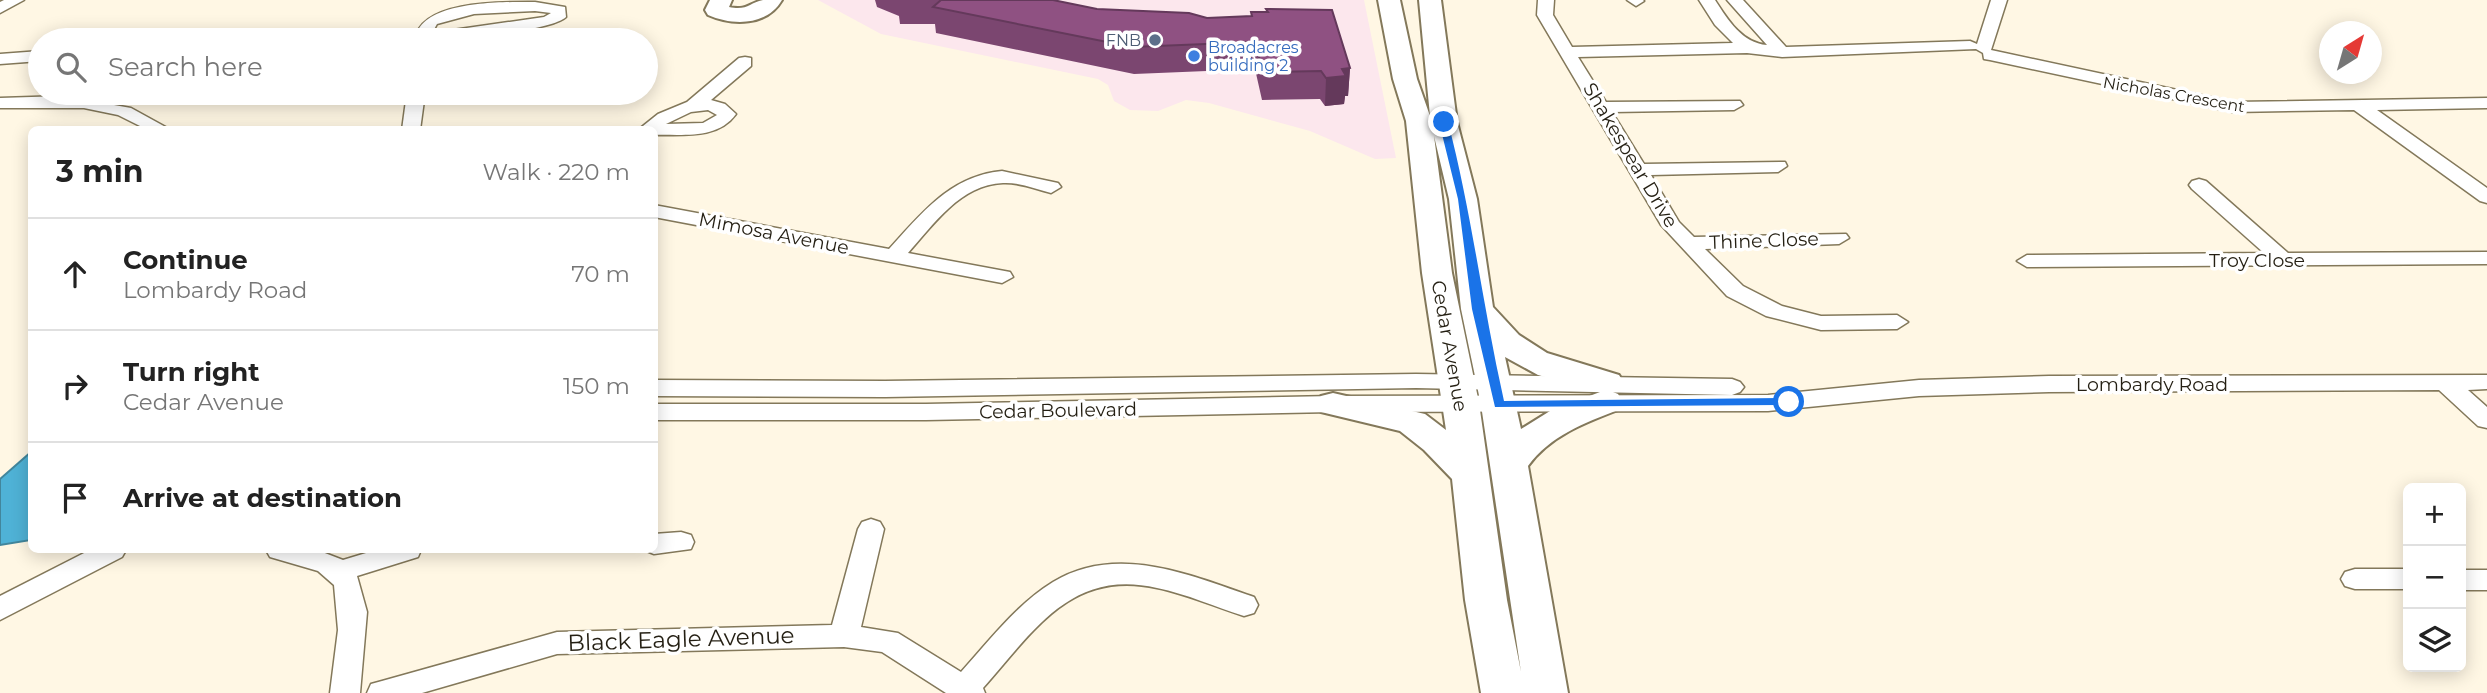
<!DOCTYPE html>
<html lang="en">
<head>
<meta charset="utf-8">
<style>
	:root { --surface:#fff; --page:#f2f2f2; --text:#222; --muted:#767676; --line:#e0e0e0 }
	body { margin:0; font-family:Montserrat,sans-serif; background:var(--page); color:var(--text) }
	.controls { position:absolute; right:21px; bottom:21px; display:grid; overflow:hidden; border-radius:10px; box-shadow:0 4px 18px #0003 }
	.controls button { width:63px; height:63px; display:grid; place-items:center; padding:0; border:0; border-bottom:2px solid var(--line); background:var(--surface); color:var(--text); font:35px sans-serif }
	.compass { position:absolute; left:2319px; top:21px; width:63px; height:63px; border-radius:50%; background:var(--surface); box-shadow:0 4px 18px #0003; rotate:37deg }
	.stop { position:absolute; width:21px; height:21px; margin:-16px; border:5px solid #1a73e8; border-radius:50%; background:#fff }
	.stop.end { background:#1a73e8; border-color:#fff; box-shadow:0 2px 7px #0008 }
	.list { margin:0; padding:0; list-style:none }
	h2 { display:flex; justify-content:space-between; align-items:center; height:91px; margin:0; padding:0 28px; font-size:30px }
	h2 small { font-size:23px; font-weight:400; color:var(--muted) }
	.list li { display:grid; grid-template-columns:46px 1fr auto; gap:21px; align-items:center; box-sizing:border-box; height:112px; padding:0 28px; border-top:2px solid var(--line) }
	.list b { display:block; font-size:26px; white-space:nowrap }
	.list p { margin:0; font-size:23px; white-space:nowrap; color:var(--muted) }
	.list em { font-size:23px; font-style:normal; color:var(--muted) }
	.icon { flex:none; width:38px; height:38px; fill:none; stroke:currentColor; stroke-width:2; stroke-linecap:round; stroke-linejoin:round }
	.map { position:relative; flex:none; width:2487px; height:693px; overflow:hidden }
	.search { position:absolute; background:var(--surface); box-shadow:0 4px 18px #0003; left:28px; top:28px; width:630px; height:77px; display:flex; align-items:center; gap:18px; box-sizing:border-box; padding:0 24px; border-radius:38px; color:var(--muted); font-size:26px }
	.panel { position:absolute; background:var(--surface); box-shadow:0 4px 18px #0003; left:28px; top:126px; width:630px; height:427px; border-radius:10px }
	.map>svg:first-child { display:block }
</style>
</head>
<body>
<div class="map">
<svg width="2487" height="693" viewBox="0 0 2487 693">
	<rect width="100%" height="100%" fill="#fff7e4"/>
	<!-- commercial -->
	<polygon fill="#fce7ed" points="818,0 1364,0 1396,158 1375,159 1310,131 1209,103 1186,100 1158,111 1130,110 1114,101 1108,85 1098,79 881,34"/>
	<!-- water -->
	<polygon fill="#4fb2d6" stroke="#42869c" stroke-width="2" points="31,452 31,540 0,545 0,479"/>
	<g fill="none" stroke-linecap="round" stroke-linejoin="round">
		<!-- street casing -->
		<g stroke="#83785a" stroke-width="3">
			<g id="street">
				<polygon points="4,0 24,0 0,13 0,2"/>
				<path d="M 1538,0 L 1554,0 L 1553,15 L 1572,47 L 1733,43 L 1715,25 L 1699,0 L 1715,0 C 1728,20 1742,43 1767,45 L 1727,0 L 1743,0 L 1786,47 L 1970,41 L 1977,44 L 1991,0 L 2007,0 L 1991,50 L 2233,102 L 2487,98 L 2487,108 L 2377,110 L 2487,188 L 2487,203 L 2480,201 L 2354,110 L 2233,112 L 1990,60 L 1984,59 L 1983,53 L 1976,49 L 1782,57 L 1747,53 L 1578,57 L 1606,102 L 1740,101 L 1743,105 L 1734,110 L 1612,112 L 1644,164 L 1785,162 L 1787,166 L 1778,172 L 1651,175 L 1679,222 L 1694,237 L 1846,234 L 1849,238 L 1839,244 L 1705,249 L 1743,286 L 1782,306 L 1821,316 L 1897,315 L 1908,322 L 1897,329 L 1821,330 L 1766,316 L 1727,296 L 1661,225 L 1537,15 Z"/>
				<polygon points="1627,0 1643,0 1644,1 1636,6"/>
				<path d="M 535,2 L 565,7 L 566,17 C 551,32 440,41 415,40 C 420,0 502,2 535,2 ZM 535,11 L 551,13 L 544,17 L 432,33 L 437,24 L 474,14 Z"/>
				<polygon points="40,51 40,61 0,64 0,54"/>
				<path d="M 745,57 L 751,58 L 751,66 L 711,100 L 725,104 L 736,114 C 717,140 683,134 654,135 L 654,130 L 638,130 L 658,114 L 687,102 L 739,58 ZM 708,110 L 717,115 L 703,123 L 666,124 L 691,112 Z"/>
				<polygon points="407,93 425,93 420,130 402,130"/>
				<polygon points="63,96 131,108 171,130 148,130 118,115 84,108 0,108 0,98"/>
				<path d="M 1002,171 L 1058,183 L 1061,187 L 1051,193 C 1035,189 1019,182 1003,183 C 961,184 933,225 908,253 L 1010,272 L 1013,277 L 1002,283 L 654,217 L 654,205 L 889,249 C 922,213 950,176 1002,171 Z"/>
				<polygon points="2199,179 2206,181 2288,253 2487,252 2487,264 2027,267 2017,261 2027,255 2264,253 2192,189 2189,185 2192,181"/>
				<polygon points="1416,374 1732,379 1740,382 1744,387 1740,392 1732,395 1416,388 885,397 654,396 654,380 885,381"/>
				<polygon points="2487,375 2487,389 2468,390 2487,407 2487,428 2478,426 2439,390 2049,392 1919,396 1768,411 1333,412 926,420 654,420 654,404 926,404 1333,396 1768,395 1919,380 2049,376"/>
				<path d="M 871,519 L 880,522 L 884,529 L 861,627 L 898,633 L 961,672 C 989,641 1017,604 1053,582 C 1117,543 1190,575 1254,597 L 1258,605 L 1254,613 L 1244,616 C 1215,607 1187,594 1157,588 C 1071,568 1033,632 983,688 L 985,693 L 946,693 L 882,652 L 844,647 L 557,654 L 422,693 L 367,693 L 371,684 L 382,681 L 557,632 L 832,625 L 858,529 L 862,522 Z"/>
				<polygon points="681,532 691,535 694,542 691,549 654,554 644,550 654,550 654,534"/>
				<polygon points="90,550 126,550 122,557 0,620 0,596"/>
				<polygon points="266,550 317,550 343,560 376,550 421,550 418,557 357,576 367,612 360,693 330,693 338,630 334,585 318,571 270,557"/>
				<polygon points="2355,569 2408,569 2408,589 2355,589 2345,586 2341,579 2345,572"/>
				<rect x="2461" y="570" width="26" height="20"/>
			</g>
		</g>
		<!-- secondary casing -->
		<g stroke="#83785a" stroke-width="4">
			<g id="secondary">
				<path d="M 710,0 L 732,0 L 729,7 C 747,11 749,3 763,0 C 769,0 776,0 782,0 C 767,26 733,26 708,15 L 705,10 Z"/>
				<path d="M 1378,0 L 1400,0 L 1417,79 L 1430,116 L 1419,0 L 1441,0 L 1457,122 L 1477,199 L 1493,307 L 1519,335 L 1547,353 L 1619,375 L 1624,383 L 1619,391 L 1613,392 L 1618,394 L 1623,402 L 1618,410 C 1584,423 1550,436 1528,466 L 1568,693 L 1481,693 L 1465,600 L 1452,479 L 1424,450 L 1400,431 L 1321,412 L 1315,404 L 1321,396 L 1333,393 L 1425,414 L 1446,430 L 1422,273 L 1406,121 L 1393,79 ZM 1434,136 L 1449,199 L 1461,309 L 1481,405 L 1521,672 L 1507,600 L 1479,403 L 1452,273 ZM 1505,357 L 1538,375 L 1600,392 L 1550,411 L 1521,429 Z"/>
			</g>
		</g>
		<!-- street -->
		<use href="#street" fill="#fff" fill-rule="evenodd"/>
		<!-- secondary -->
		<use href="#secondary" fill="#fff" fill-rule="evenodd"/>
	</g>
	<!-- wall -->
	<polygon fill="#7b4670" points="875,0 1053,0 1097,9 1207,18 1251,16 1266,12 1266,9 1350,68 1348,96 1345,96 1344,104 1325,106 1320,99 1262,100 1255,69 1134,74 936,33 935,24 900,24 899,16 877,7"/>
	<!-- shaded-wall -->
	<polygon fill="#64395b" points="1350,68 1348,96 1345,96 1344,104 1325,106 1326,78 1342,69"/>
	<!-- building -->
	<polygon fill="#8f5182" stroke="#64395b" stroke-width="2" points="941,0 1053,0 1097,9 1189,13 1207,18 1252,16 1251,12 1268,12 1266,9 1332,10 1350,68 1342,69 1346,76 1326,78 1321,71 1263,72 1255,42 1132,47 933,7"/>
	<!-- route -->
	<path fill="#1a73e8" d="M 1444,119 L 1448,122 C 1472,214 1483,308 1504,401 L 1789,398 L 1793,399 L 1793,405 L 1495,407 L 1472,309 L 1458,199 L 1439,122 Z"/>
	<!-- markers -->
	<circle fill="#5c6f8a" stroke="#fff" stroke-width="2.5" cx="1155" cy="40" r="7"/>
	<circle fill="#3f7fe0" stroke="#fff" stroke-width="2.5" cx="1194" cy="56" r="7"/>
	<g text-anchor="middle" stroke-width="7" stroke-linejoin="round" paint-order="stroke">
		<!-- far-service labels -->
		<g font-size="16" fill="#4e5e75" stroke="#fff" text-anchor="end">
			<text x="1141" y="46">FNB</text>
		</g>
		<!-- far-shop labels -->
		<g font-size="16" fill="#366cbe" stroke="#fff" text-anchor="start">
			<text x="1208" y="53">Broadacres<tspan x="1208" dy="18">building 2</tspan></text>
		</g>
		<!-- far-street labels -->
		<g font-size="16" fill="#241f13" stroke="#fff">
			<text transform="translate(2174 94) rotate(10)" y="6">Nicholas Crescent</text>
		</g>
		<!-- street labels -->
		<g font-size="19" fill="#241f13" stroke="#fff">
			<text transform="translate(1631 155) rotate(59)" y="7">Shakespear Drive</text>
			<text transform="translate(774 233) rotate(11)" y="7">Mimosa Avenue</text>
			<text transform="translate(1764 240) rotate(-2)" y="7">Thine Close</text>
			<text x="2257" y="267">Troy Close</text>
			<text transform="translate(1450 346) rotate(80)" y="7">Cedar Avenue</text>
			<text x="2152" y="391">Lombardy Road</text>
			<text transform="translate(1058 410) rotate(-1)" y="7">Cedar Boulevard</text>
		</g>
		<!-- near-street labels -->
		<g font-size="23" fill="#241f13" stroke="#fff">
			<text transform="translate(681 639) rotate(-2)" y="8">Black Eagle Avenue</text>
		</g>
	</g>
</svg>
<div class="controls">
<button>+</button>
<button>−</button>
<button><svg class="icon" aria-label="layers" viewBox="0 0 24 24"><path d="M12 4l9 5-9 5-9-5zM3 14l9 5 9-5"/></svg></button>
</div>
<svg class="compass" viewBox="-18 -18 36 36"><path d="M0-13l5 13h-10z" fill="#e53935"/><path d="M0 13l5-13h-10z" fill="#767676"/></svg>
<div class="stop" style="left:1789px;top:402px"></div>
<div class="stop end" style="left:1444px;top:122px"></div>
<div class="search"><svg class="icon" aria-label="search" viewBox="0 0 24 24"><circle cx="10" cy="10" r="6"/><path d="M15 15l6 6"/></svg>Search here</div>
<section class="panel">
<h2>3 min<small>Walk · 220 m</small></h2>
<ul class="list">
<li><svg class="icon" aria-label="ahead" viewBox="0 0 24 24"><path d="M12 20V5M6 11l6-6 6 6"/></svg><div><b>Continue</b><p>Lombardy Road</p></div><em>70 m</em></li>
<li><svg class="icon" aria-label="right" viewBox="0 0 24 24"><path d="M7 20v-9h11M14 6l5 5-5 5"/></svg><div><b>Turn right</b><p>Cedar Avenue</p></div><em>150 m</em></li>
<li><svg class="icon" aria-label="arrive" viewBox="0 0 24 24"><path d="M6 21V4h12l-3 4 3 4H6"/></svg><div><b>Arrive at destination</b></div></li>
</ul>
</section>
</div>
</body>
</html>
